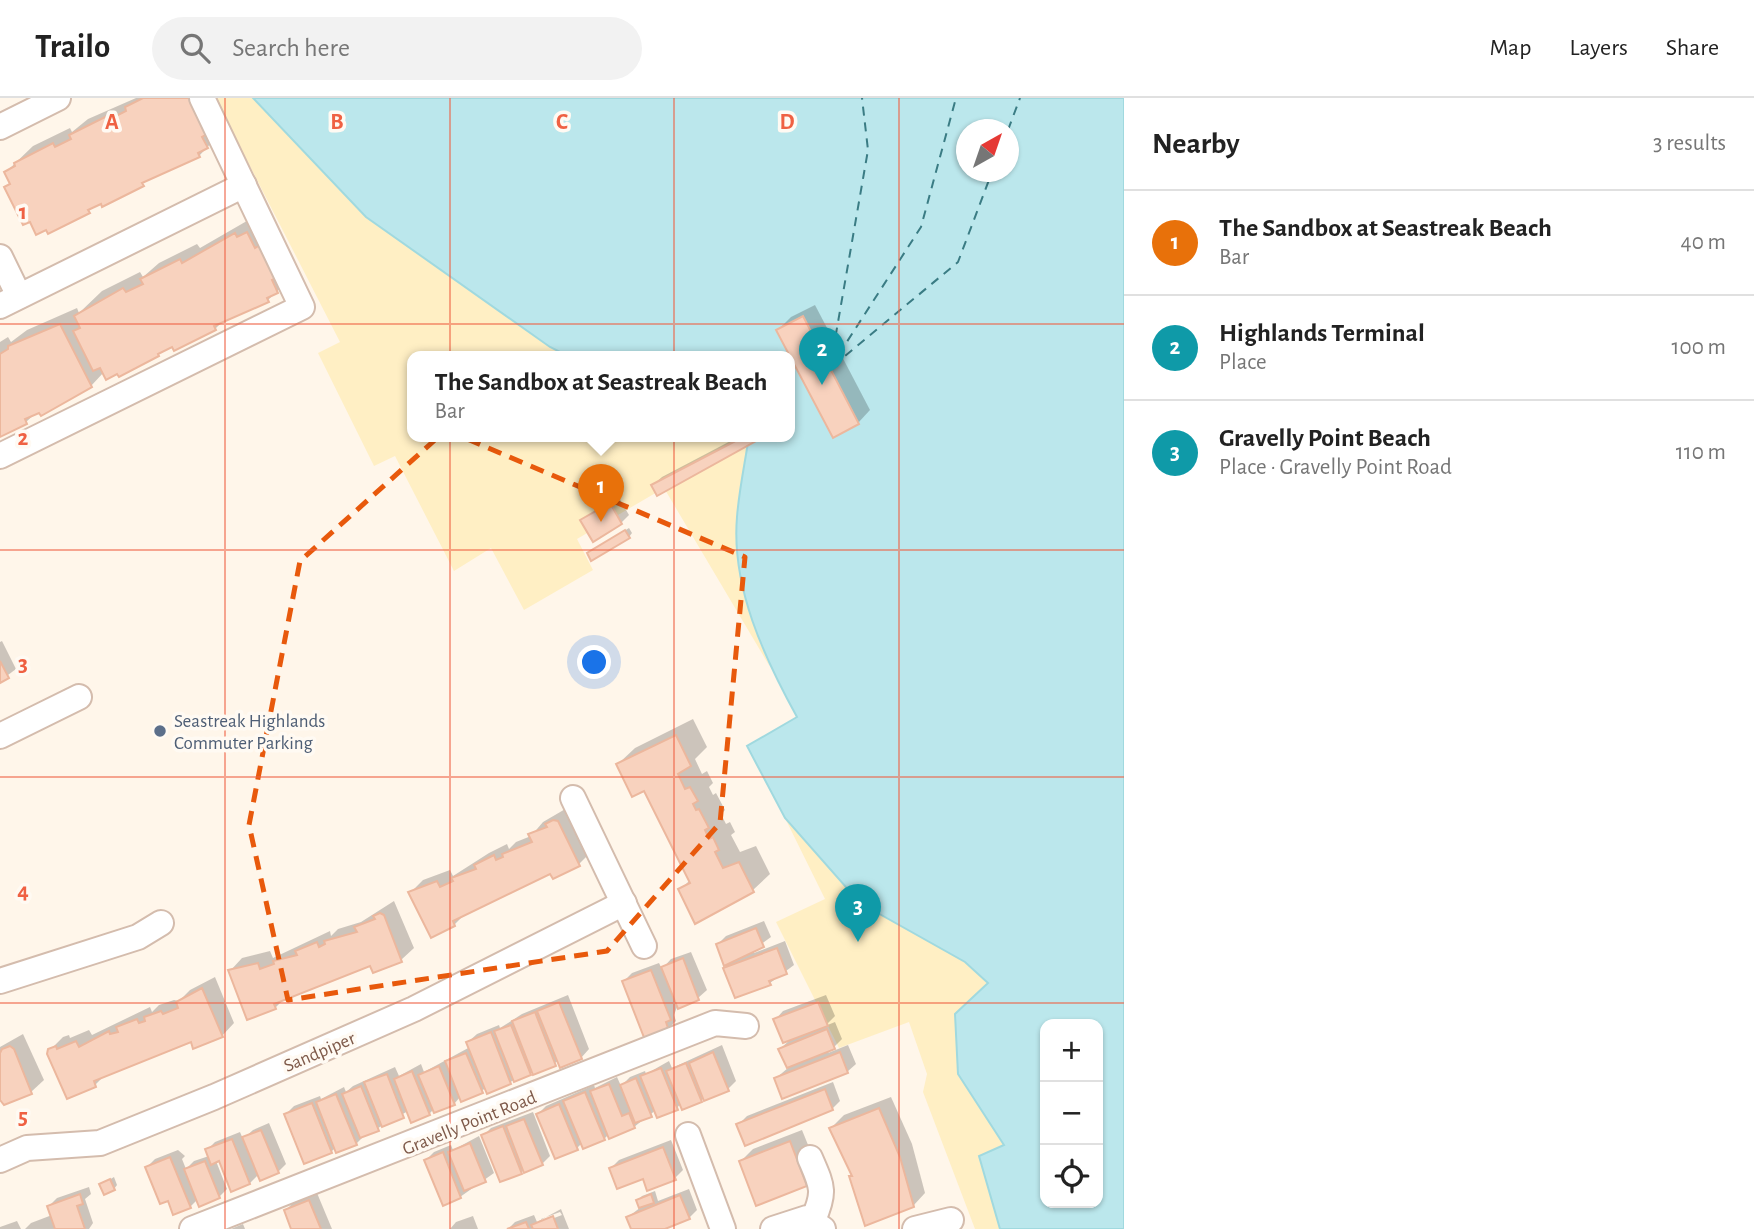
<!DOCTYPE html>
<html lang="en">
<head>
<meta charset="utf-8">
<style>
	:root { --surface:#fff; --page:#f2f2f2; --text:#222; --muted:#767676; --line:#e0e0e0; --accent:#f56143 }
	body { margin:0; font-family:"Alegreya Sans",sans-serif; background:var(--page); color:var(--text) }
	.controls { position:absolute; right:21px; bottom:21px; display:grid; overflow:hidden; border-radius:14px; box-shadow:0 2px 5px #0004 }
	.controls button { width:63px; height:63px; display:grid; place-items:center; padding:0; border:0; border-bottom:2px solid var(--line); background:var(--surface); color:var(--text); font:35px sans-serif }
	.compass { position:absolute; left:956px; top:21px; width:63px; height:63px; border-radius:50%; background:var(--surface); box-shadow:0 2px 5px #0004; rotate:40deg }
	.you { position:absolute; left:595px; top:565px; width:24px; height:24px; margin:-18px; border:5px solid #fff; border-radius:50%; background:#1a73e8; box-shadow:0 0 0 10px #1a73e833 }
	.badge { display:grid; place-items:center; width:46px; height:46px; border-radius:50%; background:var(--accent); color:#fff; font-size:23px; font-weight:700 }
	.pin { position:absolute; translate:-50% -58px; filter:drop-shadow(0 2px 4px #0008) }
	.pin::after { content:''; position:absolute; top:37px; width:24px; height:21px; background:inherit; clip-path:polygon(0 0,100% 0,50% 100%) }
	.popup { position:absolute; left:407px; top:253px; width:388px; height:91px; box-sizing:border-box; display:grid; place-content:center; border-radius:14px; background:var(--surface); filter:drop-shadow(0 2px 5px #0005); font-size:23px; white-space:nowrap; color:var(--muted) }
	.popup b { font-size:26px; color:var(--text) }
	.popup::after { content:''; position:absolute; left:50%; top:100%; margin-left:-14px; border:14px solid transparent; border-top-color:var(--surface) }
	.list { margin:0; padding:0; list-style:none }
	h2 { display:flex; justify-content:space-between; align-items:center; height:91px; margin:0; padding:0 28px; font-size:30px }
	h2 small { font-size:23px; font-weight:400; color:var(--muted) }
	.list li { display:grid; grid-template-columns:46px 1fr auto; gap:21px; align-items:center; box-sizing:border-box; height:105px; padding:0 28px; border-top:2px solid var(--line) }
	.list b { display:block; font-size:26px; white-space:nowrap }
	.list p { margin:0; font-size:23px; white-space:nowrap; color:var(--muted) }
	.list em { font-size:23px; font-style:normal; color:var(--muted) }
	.icon { flex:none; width:38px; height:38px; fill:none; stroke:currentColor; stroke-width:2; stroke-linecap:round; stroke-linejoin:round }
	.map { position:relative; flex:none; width:1124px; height:1131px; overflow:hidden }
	header { display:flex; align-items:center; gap:42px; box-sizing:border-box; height:98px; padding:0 35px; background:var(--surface); border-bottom:2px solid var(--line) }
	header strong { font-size:33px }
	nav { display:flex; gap:38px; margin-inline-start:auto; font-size:24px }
	.search { width:490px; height:63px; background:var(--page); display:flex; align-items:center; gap:18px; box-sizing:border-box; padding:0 24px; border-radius:38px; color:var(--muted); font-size:26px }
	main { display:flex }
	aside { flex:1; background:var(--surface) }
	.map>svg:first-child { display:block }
</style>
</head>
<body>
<header>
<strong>Trailo</strong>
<div class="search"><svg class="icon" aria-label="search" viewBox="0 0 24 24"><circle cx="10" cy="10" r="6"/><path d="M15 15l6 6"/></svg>Search here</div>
<nav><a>Map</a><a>Layers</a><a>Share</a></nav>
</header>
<main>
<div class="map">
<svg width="1124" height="1131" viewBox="0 0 1124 1131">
	<rect width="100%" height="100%" fill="#fff6ea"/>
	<!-- sand -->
	<g fill="#ffefc4">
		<polygon points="215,0 253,0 366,119 550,249 568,258 412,258 412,338 749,338 736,421 757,537 770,569 664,390 577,441 593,472 524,512 491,450 454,473 395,358 374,368 318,255 340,244"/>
		<polygon points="785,720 860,805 965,864 988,886 955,916 958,976 1004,1048 979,1058 1000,1131 975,1131 923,994 927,976 909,924 839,950 776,824 825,801"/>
	</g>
	<!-- water -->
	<path fill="#bbe7ec" stroke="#a0d9df" stroke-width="2" fill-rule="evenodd" d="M 253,0 L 1124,0 L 1124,1131 L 1000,1131 L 979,1058 L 1004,1047 L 958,976 L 955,916 L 988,885 L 965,864 L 860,805 L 785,720 L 747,648 L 797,619 C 764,559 731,489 737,419 C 739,392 745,365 749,338 L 790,338 L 790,258 L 568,258 L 550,249 L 366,119 ZM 967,32 L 1009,32 L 1009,74 L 967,74 ZM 1045,926 L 1098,926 L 1098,1105 L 1045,1105 Z"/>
	<!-- shadow -->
	<g fill="#0003" fill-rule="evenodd">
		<polygon points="136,0 217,0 225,17 219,23 215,41 199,58 96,106 89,113 46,130 30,122 6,89 11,85 6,74 33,48 70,30 72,34 88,21"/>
		<polygon points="252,120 294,177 268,202 224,222 215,231 104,274 91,288 36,315 26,324 0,337 0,244 8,239 11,244 27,232 77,210 79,215 102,193 140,174 143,179 159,165 197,146 200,150"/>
		<polygon points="815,207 870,312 858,325 778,232 791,219"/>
		<polygon points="740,338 761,338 653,387 662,379"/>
		<polygon points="618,398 629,417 621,425 583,422"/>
		<polygon points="629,430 632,435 629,439 589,455"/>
		<polygon points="2,543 16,571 0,583 0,544"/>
		<polygon points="693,621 707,649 695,661 702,676 707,673 713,685 709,689 713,697 716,695 725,712 721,716 726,726 730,724 735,734 731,737 740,754 756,748 770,776 753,792 680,792 690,782 644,691 618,666 635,650"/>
		<polygon points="567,710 591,754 579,766 551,773 466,815 454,827 410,795 423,782 450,772 453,778 489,755 507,746 509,751 516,744 531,738 543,724"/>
		<polygon points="394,803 414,850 401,862 374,873 371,866 286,899 275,910 230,873 242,860 270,853 273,860 330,833 331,838 338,831 361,824"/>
		<polygon points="764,823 771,839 753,852 754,855 785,843 794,867 770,885 736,898 718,846 726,838"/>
		<polygon points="691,854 707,892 698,900 677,909 674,917 676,923 668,931 624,883 632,875 659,865 662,871 671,861"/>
		<polygon points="215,879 234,925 222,938 192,942 106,976 95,987 50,952 63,939 69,937 70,940 89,932 92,937 150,909 152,914 159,907 174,902 179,903 190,892"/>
		<polygon points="568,897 589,951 581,960 559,963 510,984 461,998 454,1006 434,1011 429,1016 408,1013 364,1038 356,1046 336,1049 331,1054 286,1016 294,1008 320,998 321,1001 344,989 346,994 353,988 395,969 399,978 421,966 424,974 470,949 468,944 477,936 499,927 500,930 522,916"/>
		<polygon points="826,897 835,918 825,928 835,924 842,941 828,955 848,947 856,966 847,974 776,980 788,970 780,951 792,940 775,922 783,913"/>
		<polygon points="23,936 44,982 31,994 0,1000 0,949"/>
		<polygon points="722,947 736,983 728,991 701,1002 681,1005 677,1010 656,1012 634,1029 609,1036 604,1041 582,1045 577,1050 538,1016 546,1008 594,987 595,990 617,979 621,988 630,979 645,973 646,976 669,963 672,970"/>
		<polygon points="833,984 840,1003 832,1011 739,1026 747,1018"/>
		<polygon points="891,999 912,1046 925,1095 913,1108 854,1077 831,1030 844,1017"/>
		<polygon points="533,1014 550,1058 542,1066 521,1074 483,1038 491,1030"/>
		<polygon points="269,1025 286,1066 278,1074 259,1076 250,1085 220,1061 216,1063 227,1091 219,1099 198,1101 190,1109 169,1101 147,1069 155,1061 178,1052 185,1058 182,1061 186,1071 194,1063 209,1058 207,1052 215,1044 240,1034 243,1041 253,1032"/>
		<polygon points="802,1032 819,1074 806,1086 741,1063 753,1051"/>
		<polygon points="479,1038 494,1075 460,1099 426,1062 434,1054 451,1047 453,1052"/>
		<polygon points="671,1042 683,1072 675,1080 644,1079 611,1070 619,1062"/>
		<polygon points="114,1079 117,1087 114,1091 102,1086"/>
		<polygon points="89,1089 91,1096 85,1101 93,1125 89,1131 25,1131 31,1125 52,1117 49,1108 57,1100"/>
		<polygon points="689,1091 697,1112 689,1120 660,1131 633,1131 628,1119 641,1109 638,1102 642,1098 655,1093 658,1103"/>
		<polygon points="317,1095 332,1131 293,1131 286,1112 294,1104"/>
		<path d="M 561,1111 L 569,1131 L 508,1131 L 515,1124 L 534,1117 L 537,1124 ZM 560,1114 L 562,1117 L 541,1125 L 541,1121 Z"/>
		<polygon points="473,1118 478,1131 450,1131 456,1124"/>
		<polygon points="17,1123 21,1131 0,1131 0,1129"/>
		<polygon points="243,1126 245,1131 231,1131"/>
	</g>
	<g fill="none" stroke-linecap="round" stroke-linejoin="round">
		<!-- ferry -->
		<g stroke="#3a7c84" stroke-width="2" stroke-dasharray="9 7" stroke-linecap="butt">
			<polyline points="1008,32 1020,0"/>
			<polyline points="833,268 958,164 992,74"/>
			<polyline points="830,270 921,129 956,0"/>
			<polyline points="830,270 868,52 862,0"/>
		</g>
	</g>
	<!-- building -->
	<g fill="#f8d2be" stroke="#ecb79d" stroke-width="2">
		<polygon points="143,0 191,0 209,35 202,39 208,50 198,55 200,59 142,85 144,88 102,109 101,106 88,112 90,115 48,136 46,132 36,137 30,124 23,127 4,89 10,86 4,74 15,68 14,65 53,45 55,49 71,41 69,37 109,17 110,21 126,13 125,9"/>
		<polygon points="247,134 255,150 260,147 276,180 272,182 278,195 267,200 269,204 214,228 216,232 174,253 172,249 158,256 159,258 119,279 117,276 106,282 100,270 93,273 73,233 80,230 74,218 123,190 126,194 143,186 140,181 180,161 182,165 235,135 237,139"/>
		<polygon points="803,218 859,326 833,340 776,232"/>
		<polygon points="60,226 92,289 41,318 39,315 25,321 27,326 0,339 0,256 8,251 8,248"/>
		<polygon points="745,338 765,338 657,398 651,387"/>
		<polygon points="610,405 622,426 593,444 580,422"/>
		<polygon points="625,432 630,440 591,463 587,455"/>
		<polygon points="0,563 9,580 0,585"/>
		<polygon points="676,637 691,668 678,676 685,691 690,689 698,703 693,706 696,712 699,711 709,730 705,732 709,741 713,739 719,752 715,754 723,770 739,764 754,794 695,826 678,791 690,785 644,693 632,699 616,666"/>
		<polygon points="553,722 558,723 580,768 553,781 550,776 453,823 455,828 431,840 408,794 437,783 440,789 453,783 451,780 476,771 474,767 494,757 496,762 503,759 502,756 532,744 528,736 547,729 545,726"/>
		<polygon points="380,815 384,817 402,864 373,875 370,868 274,906 276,911 247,922 228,872 258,865 260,871 274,866 273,863 297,857 295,853 317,844 319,849 325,846 324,843 357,834 354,829 375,821 373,818"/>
		<polygon points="756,830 764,849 724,868 716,846"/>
		<polygon points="777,850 787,876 769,883 771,887 735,900 723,870"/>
		<polygon points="683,860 699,902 678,911 661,869"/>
		<polygon points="651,872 671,922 666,924 669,933 645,942 622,883"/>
		<polygon points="202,890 223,939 193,951 191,944 94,983 96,989 67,1001 47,956 48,951 56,948 57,951 76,943 79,949 109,933 110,936 118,934 116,929 137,921 139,925 145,923 144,919 161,913 163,916 178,910 176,904"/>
		<polygon points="559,904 582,961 560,970 537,913"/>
		<polygon points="818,904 828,928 783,945 773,921"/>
		<polygon points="535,914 556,968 533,977 512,923"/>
		<polygon points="511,927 531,977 514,984 494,933"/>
		<polygon points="827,931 835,951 787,970 778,951"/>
		<polygon points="491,934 511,986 487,996 466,944"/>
		<polygon points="10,948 14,951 32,996 4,1007 0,1002 0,955 2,951"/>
		<polygon points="713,954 729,993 704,1003 689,965"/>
		<polygon points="840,954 848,975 782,1001 774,980"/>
		<polygon points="466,955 483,995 461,1004 445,963"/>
		<polygon points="686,965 702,1004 682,1012 666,973"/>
		<polygon points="439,968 455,1007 434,1015 418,977"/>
		<polygon points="661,970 678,1012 657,1020 640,978"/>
		<polygon points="412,973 430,1017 411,1025 394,981"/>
		<polygon points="387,976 404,1020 382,1029 364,984"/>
		<polygon points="636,980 652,1019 635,1025 620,987"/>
		<polygon points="609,986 622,1018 629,1015 635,1030 609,1041 590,993"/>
		<polygon points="361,988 379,1033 360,1040 342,996"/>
		<polygon points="825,991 833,1012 745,1048 736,1026"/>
		<polygon points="585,994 605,1042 583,1051 563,1003"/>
		<polygon points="336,996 357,1047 336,1055 316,1004"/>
		<polygon points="312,1005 332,1055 304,1066 284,1016"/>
		<polygon points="559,1006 578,1052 555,1061 536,1016"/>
		<polygon points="879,1010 900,1059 914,1109 865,1128 849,1078 852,1078 829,1030"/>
		<polygon points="524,1021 543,1067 524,1075 506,1028"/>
		<polygon points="503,1028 522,1076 500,1084 481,1037"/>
		<polygon points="261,1032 279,1075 260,1083 242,1039"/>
		<polygon points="232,1041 250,1086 231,1094 219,1063 211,1067 205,1051"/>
		<polygon points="790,1043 807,1088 756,1108 739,1063"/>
		<polygon points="470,1045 486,1084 464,1093 448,1054"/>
		<polygon points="663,1049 676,1082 647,1093 643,1081 617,1091 609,1070"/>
		<polygon points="443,1054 461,1100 443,1108 424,1062"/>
		<polygon points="170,1059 191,1110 173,1117 168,1103 160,1106 145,1069"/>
		<polygon points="205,1063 220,1100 199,1109 184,1071"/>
		<polygon points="110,1081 115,1092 104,1097 99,1086"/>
		<polygon points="80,1096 83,1106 77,1108 85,1131 55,1131 47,1108"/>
		<polygon points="651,1096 654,1105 639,1110 636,1102"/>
		<polygon points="680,1097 690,1121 665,1131 631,1131 626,1119"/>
		<polygon points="309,1102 321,1131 291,1131 284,1112"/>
		<polygon points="553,1118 558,1131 533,1131 531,1127"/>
		<polygon points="526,1124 529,1131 507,1131"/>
	</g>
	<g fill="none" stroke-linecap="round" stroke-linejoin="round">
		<!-- minor casing -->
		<g stroke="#d4bcad" stroke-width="28">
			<g id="minor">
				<polyline points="0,29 58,0"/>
				<polyline points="0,159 19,198"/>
				<polyline points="0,208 244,87"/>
				<polyline points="0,358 302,209 202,0"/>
				<polyline points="0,638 79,599"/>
				<polyline points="573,700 644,848"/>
				<polyline points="0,883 138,839 161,825"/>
				<polyline points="688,1037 723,1131"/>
				<path d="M 810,1060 C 822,1088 826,1093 813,1122"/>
				<polyline points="0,1062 27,1050 100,1045 214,999 414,911 624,805"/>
				<polyline points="192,1131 715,925 746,928"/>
				<polyline points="773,1131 807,1120 823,1131"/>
				<polyline points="915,1131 951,1122"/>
			</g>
		</g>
		<!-- minor -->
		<use href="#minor" stroke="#fff" stroke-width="24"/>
	</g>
	<!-- marked area -->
	<path fill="none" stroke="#e8590c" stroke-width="5" stroke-dasharray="14 9" stroke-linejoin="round" d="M 446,332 L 745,459 L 720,725 L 607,853 L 288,902 L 249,727 L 300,463 Z"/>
	<!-- grid -->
	<path fill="none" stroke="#ef6143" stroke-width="2" stroke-opacity="0.55" d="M 225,0 L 225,1131M 450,0 L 450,1131M 674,0 L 674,1131M 899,0 L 899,1131M 0,226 L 1124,226M 0,452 L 1124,452M 0,679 L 1124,679M 0,905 L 1124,905"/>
	<!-- markers -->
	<circle fill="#5c6f8a" stroke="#fffaf3" stroke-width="2.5" cx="160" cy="633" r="7"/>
	<g text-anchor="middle" stroke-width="7" stroke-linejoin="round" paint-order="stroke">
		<!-- service labels -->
		<g font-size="19" fill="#4e5e75" stroke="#fffaf3" text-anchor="start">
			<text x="174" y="629">Seastreak Highlands<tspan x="174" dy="22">Commuter Parking</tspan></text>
		</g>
		<!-- street labels -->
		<g font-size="19" fill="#7e5949" stroke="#fffaf3">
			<text transform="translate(319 953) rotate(-23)" y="7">Sandpiper</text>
			<text transform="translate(469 1024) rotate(-22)" y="7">Gravelly Point Road</text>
		</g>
	</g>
	<g font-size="23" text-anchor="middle" font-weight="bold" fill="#ef6143" stroke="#fffaf3" stroke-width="7" stroke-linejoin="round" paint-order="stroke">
		<text x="112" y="31">A</text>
		<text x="337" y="31">B</text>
		<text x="562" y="31">C</text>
		<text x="787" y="31">D</text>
		<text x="23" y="121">1</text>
		<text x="23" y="347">2</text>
		<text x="23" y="573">3</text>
		<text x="23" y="800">4</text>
		<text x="23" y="1026">5</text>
	</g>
</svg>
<div class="controls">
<button>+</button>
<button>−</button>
<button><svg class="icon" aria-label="locate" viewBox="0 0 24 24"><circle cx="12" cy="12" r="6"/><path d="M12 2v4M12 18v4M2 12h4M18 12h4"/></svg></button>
</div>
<svg class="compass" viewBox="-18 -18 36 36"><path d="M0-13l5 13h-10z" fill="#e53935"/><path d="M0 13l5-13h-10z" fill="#767676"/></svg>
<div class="you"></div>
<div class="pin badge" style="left:601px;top:424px;background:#e8710a">1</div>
<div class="popup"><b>The Sandbox at Seastreak Beach</b>Bar</div>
<div class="pin badge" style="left:822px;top:287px;background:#0f9aa8">2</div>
<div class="pin badge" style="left:858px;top:844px;background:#0f9aa8">3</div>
</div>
<aside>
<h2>Nearby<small>3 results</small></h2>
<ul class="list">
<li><span class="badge" style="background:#e8710a">1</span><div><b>The Sandbox at Seastreak Beach</b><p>Bar</p></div><em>40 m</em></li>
<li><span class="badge" style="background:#0f9aa8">2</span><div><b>Highlands Terminal</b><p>Place</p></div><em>100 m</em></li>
<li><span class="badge" style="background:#0f9aa8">3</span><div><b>Gravelly Point Beach</b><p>Place · Gravelly Point Road</p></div><em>110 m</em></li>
</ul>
</aside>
</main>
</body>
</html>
